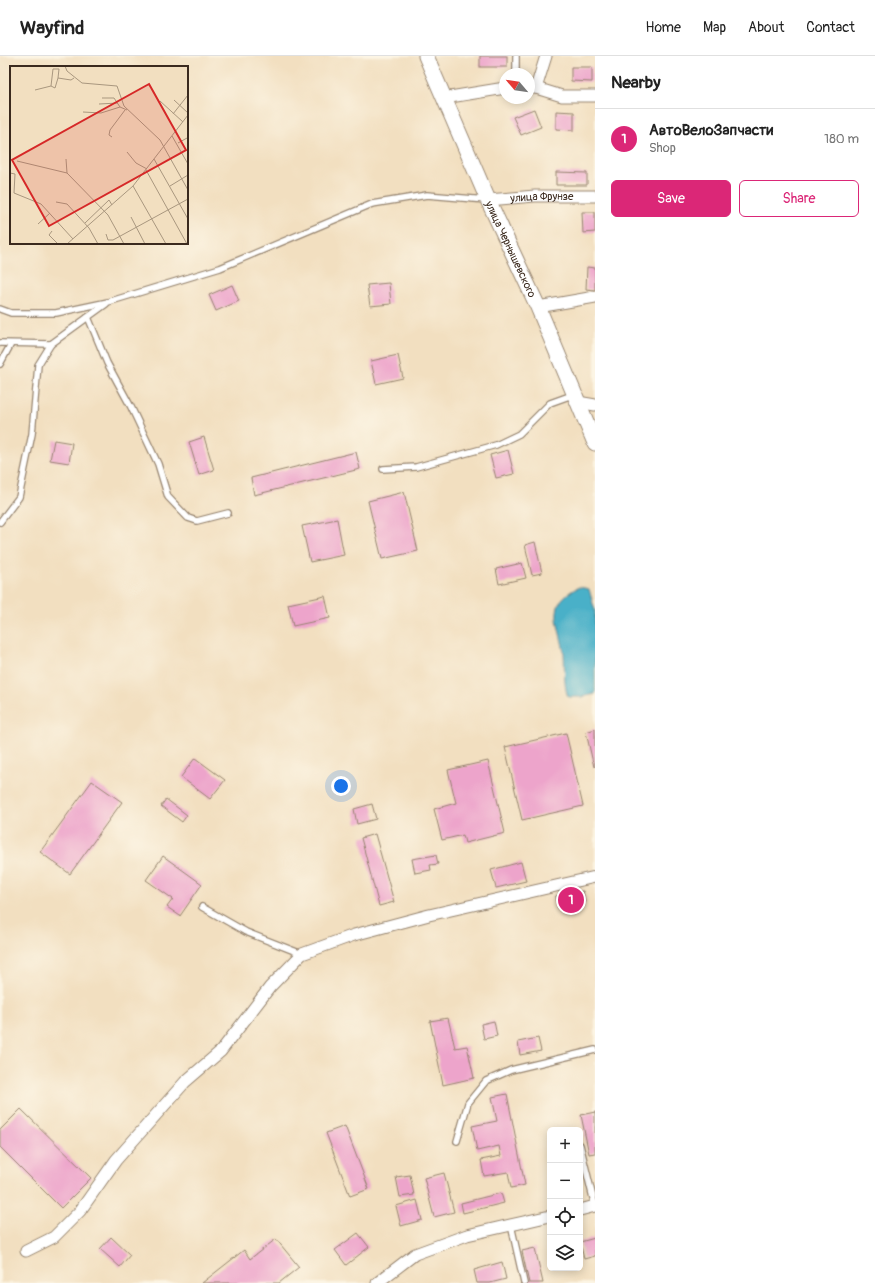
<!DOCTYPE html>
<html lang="en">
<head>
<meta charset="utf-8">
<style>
	:root { --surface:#fff; --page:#f6f6f6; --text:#222; --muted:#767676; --line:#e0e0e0; --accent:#db2777 }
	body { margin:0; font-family:Pangolin,sans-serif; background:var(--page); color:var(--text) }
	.controls { position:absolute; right:12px; bottom:12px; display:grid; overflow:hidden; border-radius:6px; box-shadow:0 2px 10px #0003 }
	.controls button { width:36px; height:36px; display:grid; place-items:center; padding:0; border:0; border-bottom:1px solid var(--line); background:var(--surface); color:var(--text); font:20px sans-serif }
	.compass { position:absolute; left:499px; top:12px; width:36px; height:36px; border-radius:50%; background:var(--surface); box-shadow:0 2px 10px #0003; rotate:299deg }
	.you { position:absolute; left:341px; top:730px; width:14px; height:14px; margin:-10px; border:3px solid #fff; border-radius:50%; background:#1a73e8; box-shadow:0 0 0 6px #1a73e833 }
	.badge { display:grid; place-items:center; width:26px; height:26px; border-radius:50%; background:var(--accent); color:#fff; font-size:13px; font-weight:700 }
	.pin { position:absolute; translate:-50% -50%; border:2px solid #fff; box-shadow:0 1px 4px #0006 }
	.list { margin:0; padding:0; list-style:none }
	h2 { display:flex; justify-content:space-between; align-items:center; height:52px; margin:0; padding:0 16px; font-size:17px }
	h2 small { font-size:13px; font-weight:400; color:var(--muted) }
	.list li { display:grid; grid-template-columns:26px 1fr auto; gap:12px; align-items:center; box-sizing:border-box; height:60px; padding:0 16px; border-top:1px solid var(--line) }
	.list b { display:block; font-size:15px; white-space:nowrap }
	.list p { margin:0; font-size:13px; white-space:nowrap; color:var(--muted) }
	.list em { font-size:13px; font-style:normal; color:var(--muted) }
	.actions { display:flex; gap:8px; padding:12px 16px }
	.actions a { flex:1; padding:9px 0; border:1px solid var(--accent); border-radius:6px; text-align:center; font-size:14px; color:var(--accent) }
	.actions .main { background:var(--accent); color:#fff }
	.icon { flex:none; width:22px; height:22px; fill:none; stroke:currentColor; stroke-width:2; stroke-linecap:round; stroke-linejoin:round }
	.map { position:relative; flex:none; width:595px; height:1227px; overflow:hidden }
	header { display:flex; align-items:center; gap:24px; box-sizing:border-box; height:56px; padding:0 20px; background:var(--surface); border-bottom:1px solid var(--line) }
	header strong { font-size:19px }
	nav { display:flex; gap:22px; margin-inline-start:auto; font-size:14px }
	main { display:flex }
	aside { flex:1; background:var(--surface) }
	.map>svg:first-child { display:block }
</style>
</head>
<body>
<header>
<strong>Wayfind</strong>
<nav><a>Home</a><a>Map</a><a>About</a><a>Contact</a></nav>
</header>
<main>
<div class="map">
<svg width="595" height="1227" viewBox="0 0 595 1227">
	<rect width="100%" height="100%" fill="#fcf5e5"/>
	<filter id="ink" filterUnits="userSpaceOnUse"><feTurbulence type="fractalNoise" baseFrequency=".025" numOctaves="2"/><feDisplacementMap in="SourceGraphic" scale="8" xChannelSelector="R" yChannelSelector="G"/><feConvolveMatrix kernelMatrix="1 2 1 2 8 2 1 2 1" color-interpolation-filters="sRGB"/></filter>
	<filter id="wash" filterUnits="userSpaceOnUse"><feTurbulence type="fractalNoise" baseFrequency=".012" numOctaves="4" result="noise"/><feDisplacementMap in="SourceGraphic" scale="16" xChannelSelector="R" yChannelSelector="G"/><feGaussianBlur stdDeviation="0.9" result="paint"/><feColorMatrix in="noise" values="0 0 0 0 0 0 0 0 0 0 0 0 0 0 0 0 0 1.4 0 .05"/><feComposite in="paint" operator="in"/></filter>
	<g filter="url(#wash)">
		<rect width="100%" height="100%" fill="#f2dfc0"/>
		<!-- water -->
		<path fill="#49b0c8" stroke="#426d73" d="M 579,531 L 589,533 L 595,555 L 595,638 L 582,641 L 568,641 C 563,627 565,613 564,598 C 561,569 543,548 579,531 Z"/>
		<g id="blocks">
			<!-- building -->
			<g fill="#eda4cb">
				<rect x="480" y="0" width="27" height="11"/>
				<polygon points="571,11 592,11 592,26 571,25"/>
				<polygon points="534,53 541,71 521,79 513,61"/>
				<polygon points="556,55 574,56 574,74 556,73"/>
				<polygon points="556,116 587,117 587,129 556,129"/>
				<polygon points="582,156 595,156 595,176 583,177"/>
				<polygon points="587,211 595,212 595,234 586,233"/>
				<polygon points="389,227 391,248 370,250 367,229"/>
				<polygon points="232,229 239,245 216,255 209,239"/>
				<polygon points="398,299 403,322 376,328 371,305"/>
				<polygon points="204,381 214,414 199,419 189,386"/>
				<polygon points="54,384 72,387 69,407 50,404"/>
				<polygon points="508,394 514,418 496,422 490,399"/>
				<polygon points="356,396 360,413 254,439 251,422"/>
				<polygon points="404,436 418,495 382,503 368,445"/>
				<polygon points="337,463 344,499 310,506 302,470"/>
				<polygon points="535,486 542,517 532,519 525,489"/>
				<polygon points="522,507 526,522 499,528 496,513"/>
				<polygon points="325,540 330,562 293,570 288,548"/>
				<polygon points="595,673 595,710 594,711 586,676"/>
				<polygon points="566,677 583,750 522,764 505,691"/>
				<polygon points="195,702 225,724 210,743 181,721"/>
				<polygon points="488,705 505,777 465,787 463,779 442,784 434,753 456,747 448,714"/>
				<polygon points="92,725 122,746 70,818 40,796"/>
				<polygon points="166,743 187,759 182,766 161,750"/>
				<polygon points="372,748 376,763 357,768 354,753"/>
				<polygon points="375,778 394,846 379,850 361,782"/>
				<polygon points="436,799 438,808 430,809 431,814 415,817 412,803"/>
				<polygon points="163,800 202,828 180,860 167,851 173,843 146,824"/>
				<polygon points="521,806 526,825 496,832 491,814"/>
				<polygon points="583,835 585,847 558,852 556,840"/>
				<polygon points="448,962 455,992 467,990 474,1022 443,1029 430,965"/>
				<polygon points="494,965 497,980 484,983 481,968"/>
				<polygon points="538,982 541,995 520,999 518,986"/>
				<polygon points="507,1038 525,1129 511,1132 508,1116 484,1120 481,1104 501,1100 499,1090 477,1095 472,1070 497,1065 492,1041"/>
				<polygon points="21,1053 91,1122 61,1152 0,1091 0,1074"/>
				<polygon points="595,1056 595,1097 589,1098 581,1059"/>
				<polygon points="345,1070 369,1133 350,1140 326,1077"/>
				<polygon points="444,1117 454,1156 434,1161 424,1122"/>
				<polygon points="410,1119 414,1139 400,1141 396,1121"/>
				<polygon points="501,1137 504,1147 463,1157 461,1147"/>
				<polygon points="417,1144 422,1164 401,1170 396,1150"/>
				<polygon points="358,1177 369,1191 346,1209 335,1194"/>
				<polygon points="111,1181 130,1199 120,1211 100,1193"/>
				<polygon points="595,1182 595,1200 584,1203 580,1186"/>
				<polygon points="276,1183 299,1211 279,1227 202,1227 244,1194 250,1203"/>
				<polygon points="535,1192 543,1227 529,1227 522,1195"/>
				<polygon points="502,1206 506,1223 490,1227 477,1227 474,1214"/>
			</g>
		</g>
	</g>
	<g filter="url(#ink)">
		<use href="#blocks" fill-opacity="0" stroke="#96846f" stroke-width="1"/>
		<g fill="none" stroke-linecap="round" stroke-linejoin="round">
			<!-- service casing -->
			<g stroke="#96846f" stroke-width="8">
				<g id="service">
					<polyline points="516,0 516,18"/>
					<polyline points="0,253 11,257 56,257 108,246 220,212 372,148 427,139 486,144"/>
					<polyline points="88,261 107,307 131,351 158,408 168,441 188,462 197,465 228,457"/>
					<polyline points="0,287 51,288 106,248"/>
					<polyline points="0,308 11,288"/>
					<polyline points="383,413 416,411 496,389 519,378 550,347 575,338"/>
					<polyline points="0,466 19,441 32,378 38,309 51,288"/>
					<polyline points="202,851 246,876 302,898"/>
					<polyline points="457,1085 468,1047 486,1025 511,1014 595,994"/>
					<polyline points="580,1089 595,1150"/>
					<polyline points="511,1169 524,1227"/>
				</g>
			</g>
			<!-- minor casing -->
			<g stroke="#96846f" stroke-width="13">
				<g id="minor">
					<polyline points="529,32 536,32 562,40 595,40"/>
					<polyline points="536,32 546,0"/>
					<polyline points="444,42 505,32"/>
					<path id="s1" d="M 488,144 L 535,140 L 595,140"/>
					<polyline points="538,251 595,241"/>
					<polyline points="578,346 595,349"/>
					<polyline points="580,1154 595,1150"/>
					<polyline points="26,1195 54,1181 80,1155 116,1104 185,1026 221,995 270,931 302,898 354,879 429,859 595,821"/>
					<polyline points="377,1227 415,1198 467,1179 550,1160"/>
				</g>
			</g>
			<!-- secondary casing -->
			<g stroke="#96846f" stroke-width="17">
				<g id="secondary">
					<path id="s2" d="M 426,0 L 488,144 L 538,251 L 595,387"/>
				</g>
			</g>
			<!-- service -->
			<use href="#service" stroke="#fff" stroke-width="5.5"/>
			<!-- minor -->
			<use href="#minor" stroke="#fff" stroke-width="11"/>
			<!-- secondary -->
			<use href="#secondary" stroke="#fff" stroke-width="15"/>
		</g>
	</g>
	<g text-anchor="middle" stroke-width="3.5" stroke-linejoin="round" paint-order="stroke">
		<!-- street labels -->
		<g font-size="11" fill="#3b2a1e" stroke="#fcf5e5">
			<text dy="4" stroke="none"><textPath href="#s1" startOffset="54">улица Фрунзе</textPath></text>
			<text dy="4" stroke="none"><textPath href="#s2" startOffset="211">улица Чернышевского</textPath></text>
		</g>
	</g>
	<!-- overview -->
	<g transform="translate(10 10)">
		<rect width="178" height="178" fill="#f2dfc0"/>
		<path fill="none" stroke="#a9977f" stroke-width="1" d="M 55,0 L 57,5 L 72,17 L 107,20 L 114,40 L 150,74 L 178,124M 41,20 L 45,22 L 48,12M 25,24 L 41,20 L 43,3 L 49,3 L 48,12 L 61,14 L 64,12M 92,32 L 104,32 L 110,41 L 117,44M 164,34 L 178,47M 150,35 L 173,56M 89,38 L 108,37M 73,46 L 91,47 L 110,41M 163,48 L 178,29M 162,70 L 178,98M 102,71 L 99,69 L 100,64 L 115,44M 168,77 L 177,72 L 178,74M 117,86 L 126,97 L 137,103M 56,93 L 57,107M 144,93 L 178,153M 7,95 L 57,107 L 98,149 L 114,178M 136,104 L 177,178M 0,107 L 5,108 L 4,127 L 31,138 L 63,173M 123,120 L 156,178M 160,120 L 178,109M 46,136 L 57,138 L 79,162 L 88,178M 121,151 L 135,178M 75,157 L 99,134 L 102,139M 28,158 L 40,147M 42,165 L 39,169 L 48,178M 96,168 L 98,174 L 103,174 L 178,133M 57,178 L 123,120 L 178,49"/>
		<path fill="#d62828" fill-opacity="0.15" stroke="#d62828" stroke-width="2" d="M 139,18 L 176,84 L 39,160 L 2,94 Z"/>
		<rect width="178" height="178" fill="none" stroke="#3b2a1e" stroke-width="2"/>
	</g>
</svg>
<div class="controls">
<button>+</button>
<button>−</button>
<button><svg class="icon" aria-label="locate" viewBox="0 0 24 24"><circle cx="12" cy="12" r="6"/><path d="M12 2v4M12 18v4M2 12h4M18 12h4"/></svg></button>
<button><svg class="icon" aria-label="layers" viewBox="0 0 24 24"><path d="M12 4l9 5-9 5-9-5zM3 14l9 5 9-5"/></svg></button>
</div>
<svg class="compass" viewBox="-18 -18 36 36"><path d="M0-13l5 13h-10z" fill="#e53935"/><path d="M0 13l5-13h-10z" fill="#767676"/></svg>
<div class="you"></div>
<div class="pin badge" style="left:571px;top:844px">1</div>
</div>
<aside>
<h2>Nearby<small></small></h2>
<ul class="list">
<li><span class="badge">1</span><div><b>АвтоВелоЗапчасти</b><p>Shop</p></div><em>180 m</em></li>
</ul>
<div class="actions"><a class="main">Save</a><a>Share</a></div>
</aside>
</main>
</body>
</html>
